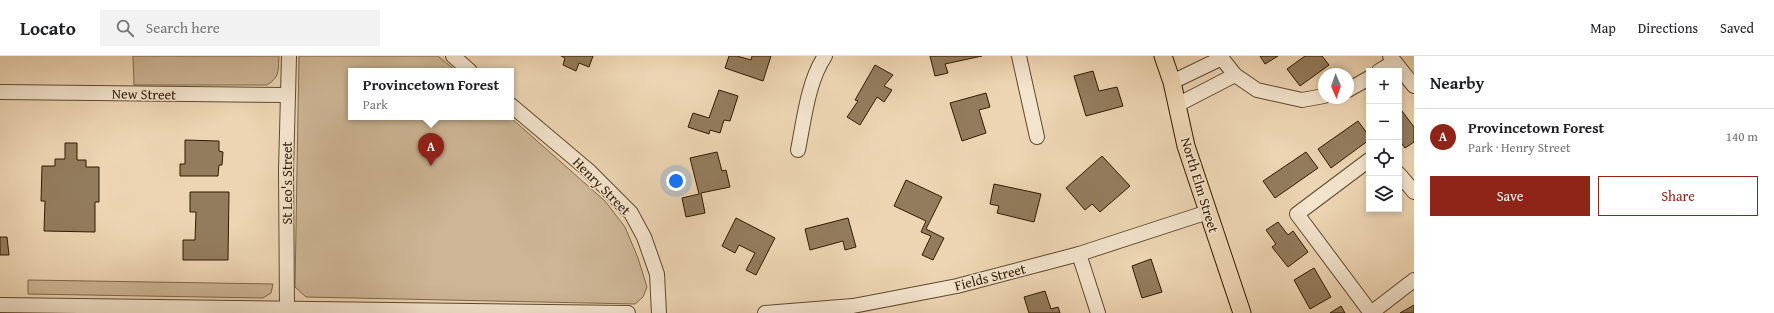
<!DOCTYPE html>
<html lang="en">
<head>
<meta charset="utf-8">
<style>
	:root { --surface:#fff; --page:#f2f2f2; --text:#202124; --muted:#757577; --line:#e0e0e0; --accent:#8f2418 }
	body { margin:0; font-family:"Gentium Book Plus",serif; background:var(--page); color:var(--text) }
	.controls { position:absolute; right:12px; top:12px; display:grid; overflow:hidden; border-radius:0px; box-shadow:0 2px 6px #0003 }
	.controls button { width:36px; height:36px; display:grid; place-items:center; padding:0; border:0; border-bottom:1px solid var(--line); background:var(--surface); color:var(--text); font:20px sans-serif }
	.compass { position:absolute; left:1318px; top:12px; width:36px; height:36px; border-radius:50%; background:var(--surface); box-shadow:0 2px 6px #0003; rotate:178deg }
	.you { position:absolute; left:676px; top:125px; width:14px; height:14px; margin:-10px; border:3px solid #fff; border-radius:50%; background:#1a73e8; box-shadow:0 0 0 6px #1a73e833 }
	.badge { display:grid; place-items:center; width:26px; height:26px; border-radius:50%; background:var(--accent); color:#fff; font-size:13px; font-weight:700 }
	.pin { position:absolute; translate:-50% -33px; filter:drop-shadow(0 1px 2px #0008) }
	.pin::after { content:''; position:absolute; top:21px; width:14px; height:12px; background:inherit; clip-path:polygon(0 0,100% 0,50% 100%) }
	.popup { position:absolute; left:348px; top:12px; width:166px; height:52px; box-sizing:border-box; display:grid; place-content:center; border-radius:0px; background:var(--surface); filter:drop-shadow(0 1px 3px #0005); font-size:13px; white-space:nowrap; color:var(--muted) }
	.popup b { font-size:15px; color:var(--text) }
	.popup::after { content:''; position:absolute; left:50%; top:100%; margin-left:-8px; border:8px solid transparent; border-top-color:var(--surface) }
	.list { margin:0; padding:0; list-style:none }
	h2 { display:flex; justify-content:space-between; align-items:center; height:52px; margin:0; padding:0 16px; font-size:17px }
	h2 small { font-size:13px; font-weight:400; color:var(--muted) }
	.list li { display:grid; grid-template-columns:26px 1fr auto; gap:12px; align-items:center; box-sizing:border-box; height:56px; padding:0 16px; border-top:1px solid var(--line) }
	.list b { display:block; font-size:15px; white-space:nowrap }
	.list p { margin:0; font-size:13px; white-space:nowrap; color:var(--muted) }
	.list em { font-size:13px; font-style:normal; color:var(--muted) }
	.actions { display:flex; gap:8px; padding:12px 16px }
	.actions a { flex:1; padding:9px 0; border:1px solid var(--accent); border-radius:0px; text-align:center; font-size:14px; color:var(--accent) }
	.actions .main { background:var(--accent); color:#fff }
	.icon { flex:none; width:22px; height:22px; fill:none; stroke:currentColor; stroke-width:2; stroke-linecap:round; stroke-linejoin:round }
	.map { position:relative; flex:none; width:1414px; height:257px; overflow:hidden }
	header { display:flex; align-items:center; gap:24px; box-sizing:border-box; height:56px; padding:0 20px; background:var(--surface); border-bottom:1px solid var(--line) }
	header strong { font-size:19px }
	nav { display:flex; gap:22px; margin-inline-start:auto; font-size:14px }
	.search { width:280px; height:36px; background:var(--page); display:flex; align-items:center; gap:10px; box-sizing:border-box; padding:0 14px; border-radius:0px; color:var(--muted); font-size:15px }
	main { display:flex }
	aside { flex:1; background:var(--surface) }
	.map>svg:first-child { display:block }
</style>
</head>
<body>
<header>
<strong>Locato</strong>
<div class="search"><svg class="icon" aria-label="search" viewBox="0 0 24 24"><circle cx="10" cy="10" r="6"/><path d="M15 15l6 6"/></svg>Search here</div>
<nav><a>Map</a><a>Directions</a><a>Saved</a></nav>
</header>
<main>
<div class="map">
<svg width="1414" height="257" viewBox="0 0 1414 257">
	<rect width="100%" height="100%" fill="#edd5b3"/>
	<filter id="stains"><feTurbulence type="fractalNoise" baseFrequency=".005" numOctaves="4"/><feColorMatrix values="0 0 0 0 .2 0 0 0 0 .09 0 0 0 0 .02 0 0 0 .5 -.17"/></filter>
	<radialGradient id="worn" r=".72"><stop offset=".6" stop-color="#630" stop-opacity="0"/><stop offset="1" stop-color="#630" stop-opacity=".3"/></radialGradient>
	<!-- green -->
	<g fill="#cdb595" stroke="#7f684a">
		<path d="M 133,0 L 279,0 C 278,15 280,21 267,29 L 134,29 Z"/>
		<polygon points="299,0 438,0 456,15 351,15 351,61 510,61 605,145 625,171 638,202 647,231 643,241 635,248 306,241 295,231"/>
		<polygon points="28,224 273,228 271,237 263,242 28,238"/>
	</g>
	<!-- building -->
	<g fill="#937c5d" stroke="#311b00">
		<polygon points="561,0 593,0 589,11 579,7 576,15 563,9 565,2"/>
		<polygon points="729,0 737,0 751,4 752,0 771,0 763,25 725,12"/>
		<polygon points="930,0 982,0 945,8 948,17 935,20"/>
		<polygon points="1260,0 1278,0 1265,8"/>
		<polygon points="1305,0 1322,0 1329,9 1300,30 1287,13"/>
		<polygon points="875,9 893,19 884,30 892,34 884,46 877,41 860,69 847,61 858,45 855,44"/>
		<polygon points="1093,15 1099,35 1117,31 1123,50 1086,60 1074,20"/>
		<polygon points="719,34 738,40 730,65 724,64 720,77 710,74 709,78 688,71 693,57 709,62"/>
		<polygon points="986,37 990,51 979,54 986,77 962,85 950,47"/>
		<polygon points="1399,51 1414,71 1414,86 1405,92 1399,84"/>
		<polygon points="1358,65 1369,80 1369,84 1331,112 1318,93"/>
		<polygon points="185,84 219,85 219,95 223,96 222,109 219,109 218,120 180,120 180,108 185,108"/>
		<polygon points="65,87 77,87 77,104 86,104 86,111 99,111 99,146 95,146 95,176 44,175 45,145 41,145 42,110 55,110 55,103 65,103"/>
		<polygon points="717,96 722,115 726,114 730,131 701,137 705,157 686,161 682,142 699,138 690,102"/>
		<polygon points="1306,96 1318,112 1275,142 1263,125"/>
		<polygon points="1102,100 1130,130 1100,156 1092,148 1085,154 1066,132"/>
		<polygon points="906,124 942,141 926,173 944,182 933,204 922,199 931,180 921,176 926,165 894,150"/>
		<polygon points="994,128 1041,138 1034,166 997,157 999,150 990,148"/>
		<polygon points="190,136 229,136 228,204 183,204 183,184 195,184 196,156 190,156"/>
		<polygon points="736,162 775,182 756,219 746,214 755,197 739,189 735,197 722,190"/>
		<polygon points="848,162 856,191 845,194 843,185 810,194 805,173"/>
		<polygon points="1278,166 1288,179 1293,175 1308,196 1288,211 1272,191 1276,188 1266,174"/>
		<polygon points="0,181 7,181 9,199 0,199"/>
		<polygon points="1151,203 1162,236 1142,242 1132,210"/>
		<polygon points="1314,212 1331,241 1310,253 1294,224"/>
		<polygon points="1045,235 1051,253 1058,251 1060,257 1029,257 1024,241"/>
		<polygon points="1414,249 1414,257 1400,257"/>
		<polygon points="1341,250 1345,257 1330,257"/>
	</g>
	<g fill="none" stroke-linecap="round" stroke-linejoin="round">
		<!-- minor casing -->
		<g stroke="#604a2d" stroke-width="16">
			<g id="minor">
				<polyline points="453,0 470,15"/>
				<polyline points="1019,0 1037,81"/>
				<polyline points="1220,0 1235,19 1257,34 1302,44 1324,40"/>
				<polyline points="1390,0 1414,30"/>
				<polyline points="1379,15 1394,6"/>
				<polyline points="1172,26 1222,2"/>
				<polyline points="1348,34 1369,22"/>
				<polyline points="0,36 287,39"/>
				<polyline points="511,49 588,114 631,157 644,181 657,218 659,257"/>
				<polyline points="1177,49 1235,19"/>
				<path d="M 798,94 C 804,64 808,25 825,0"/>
				<polyline points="1369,104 1297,158 1371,257 1414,224"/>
				<polyline points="1399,118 1414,136"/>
				<polyline points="1079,198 1098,257"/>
				<polyline points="0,249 628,257"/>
				<polyline points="287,254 286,115 289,0"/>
				<polyline points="765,257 853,250 957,230 1079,198 1208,156"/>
			</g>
		</g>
		<!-- major casing -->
		<g stroke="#311b00" stroke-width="19">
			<polyline id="major" points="1163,0 1172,26 1186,90 1242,257"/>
		</g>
		<!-- minor -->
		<use href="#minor" stroke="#f3e4ce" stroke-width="14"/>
		<!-- major -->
		<use href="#major" stroke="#edd5b3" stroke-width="17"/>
	</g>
	<g text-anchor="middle" stroke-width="3" stroke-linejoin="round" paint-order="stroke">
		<!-- street labels -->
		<g font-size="14" fill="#311b00" stroke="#f3e4ce">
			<text transform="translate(144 38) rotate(1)" y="5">New Street</text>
			<text transform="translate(287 127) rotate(-90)" y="5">St Leo's Street</text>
			<text transform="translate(1200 129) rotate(73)" y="5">North Elm Street</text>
			<text transform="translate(602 130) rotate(45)" y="5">Henry Street</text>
			<text transform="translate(990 221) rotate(-14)" y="5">Fields Street</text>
		</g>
	</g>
	<rect width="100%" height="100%" filter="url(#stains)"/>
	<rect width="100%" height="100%" fill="url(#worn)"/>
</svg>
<div class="controls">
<button>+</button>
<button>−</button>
<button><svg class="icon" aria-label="locate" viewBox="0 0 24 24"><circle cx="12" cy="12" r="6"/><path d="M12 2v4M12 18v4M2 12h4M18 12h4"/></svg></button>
<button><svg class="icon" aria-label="layers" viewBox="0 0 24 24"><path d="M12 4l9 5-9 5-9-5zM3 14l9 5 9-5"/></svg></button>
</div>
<svg class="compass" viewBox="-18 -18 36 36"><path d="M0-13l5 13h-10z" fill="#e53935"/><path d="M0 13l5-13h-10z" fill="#757577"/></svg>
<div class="you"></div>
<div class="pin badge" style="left:431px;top:110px">A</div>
<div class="popup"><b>Provincetown Forest</b>Park</div>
</div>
<aside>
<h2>Nearby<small></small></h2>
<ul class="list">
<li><span class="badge">A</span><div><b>Provincetown Forest</b><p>Park · Henry Street</p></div><em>140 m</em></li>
</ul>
<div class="actions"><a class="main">Save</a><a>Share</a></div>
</aside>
</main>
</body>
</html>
